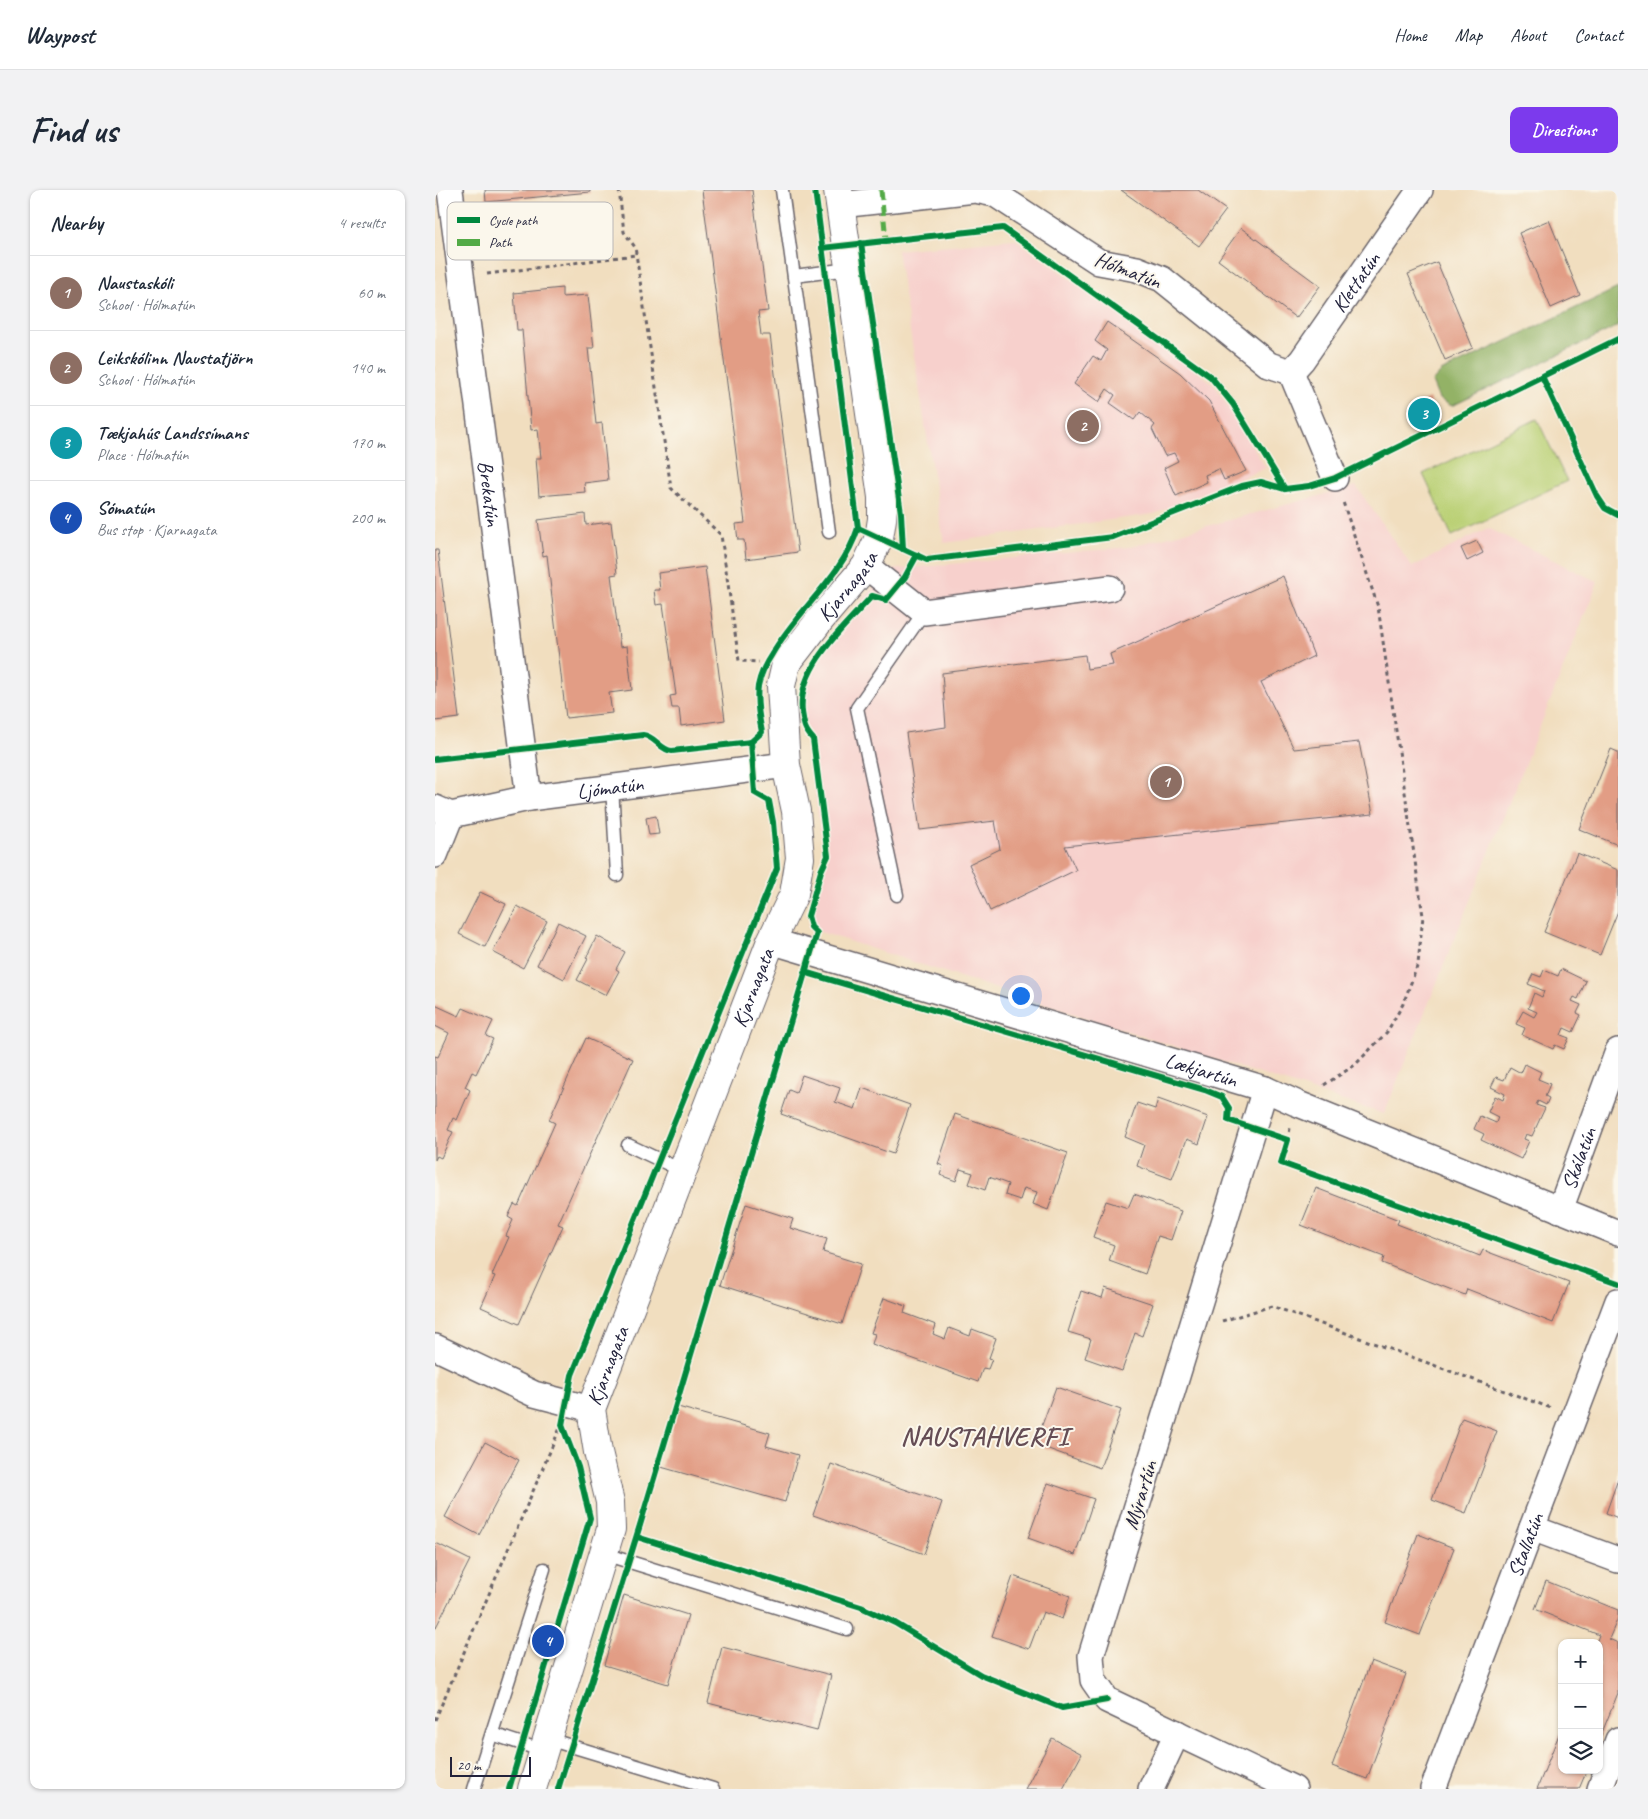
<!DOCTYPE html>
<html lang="en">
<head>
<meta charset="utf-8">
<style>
	:root { --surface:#fff; --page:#f2f2f3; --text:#1f2937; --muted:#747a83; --line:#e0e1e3; --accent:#7c3aed }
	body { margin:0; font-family:Caveat,sans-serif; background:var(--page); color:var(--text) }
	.controls { position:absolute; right:15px; bottom:15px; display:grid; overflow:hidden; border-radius:10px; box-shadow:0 1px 4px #0004 }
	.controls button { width:45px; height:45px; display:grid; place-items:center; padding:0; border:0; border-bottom:1px solid var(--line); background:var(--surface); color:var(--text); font:25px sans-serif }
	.scale { position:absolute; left:15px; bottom:12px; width:81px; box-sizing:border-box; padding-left:5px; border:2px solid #22223b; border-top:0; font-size:14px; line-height:18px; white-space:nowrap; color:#22223b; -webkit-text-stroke:4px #fbf7ec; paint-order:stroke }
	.you { position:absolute; left:585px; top:805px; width:18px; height:18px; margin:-12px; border:4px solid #fff; border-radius:50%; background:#1a73e8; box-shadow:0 0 0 8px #1a73e833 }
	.badge { display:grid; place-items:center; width:32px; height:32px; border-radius:50%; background:var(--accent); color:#fff; font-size:16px; font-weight:700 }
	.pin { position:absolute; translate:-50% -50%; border:2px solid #fff; box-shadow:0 1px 5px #0006 }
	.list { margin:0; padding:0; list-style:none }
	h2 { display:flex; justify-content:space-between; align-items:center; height:65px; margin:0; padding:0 20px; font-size:21px }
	h2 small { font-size:16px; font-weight:400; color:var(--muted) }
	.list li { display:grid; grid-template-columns:32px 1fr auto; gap:15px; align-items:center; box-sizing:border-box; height:75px; padding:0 20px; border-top:1px solid var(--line) }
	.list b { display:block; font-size:19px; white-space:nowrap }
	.list p { margin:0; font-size:16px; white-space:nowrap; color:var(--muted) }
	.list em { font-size:16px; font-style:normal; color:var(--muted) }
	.icon { flex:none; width:28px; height:28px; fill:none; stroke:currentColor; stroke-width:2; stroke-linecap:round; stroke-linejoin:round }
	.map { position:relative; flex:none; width:1183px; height:1599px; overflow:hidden; border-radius:10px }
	header { display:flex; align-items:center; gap:30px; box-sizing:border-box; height:70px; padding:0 25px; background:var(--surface); border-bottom:1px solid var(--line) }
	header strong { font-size:24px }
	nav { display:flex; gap:28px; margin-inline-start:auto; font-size:18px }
	.intro { display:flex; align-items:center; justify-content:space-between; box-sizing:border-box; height:120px; padding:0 30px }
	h1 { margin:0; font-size:35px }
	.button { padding:12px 22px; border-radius:10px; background:var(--accent); color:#fff; font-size:18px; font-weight:700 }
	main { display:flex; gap:30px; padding:0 30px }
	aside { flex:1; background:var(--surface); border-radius:10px; box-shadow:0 1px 4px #0004 }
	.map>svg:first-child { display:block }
</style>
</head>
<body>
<header>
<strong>Waypost</strong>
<nav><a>Home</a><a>Map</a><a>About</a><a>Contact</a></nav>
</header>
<div class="intro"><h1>Find us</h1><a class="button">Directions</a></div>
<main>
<aside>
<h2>Nearby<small>4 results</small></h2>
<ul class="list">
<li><span class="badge" style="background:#8d6e63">1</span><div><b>Naustaskóli</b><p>School · Hólmatún</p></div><em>60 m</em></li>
<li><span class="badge" style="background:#8d6e63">2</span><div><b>Leikskólinn Naustatjörn</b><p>School · Hólmatún</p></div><em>140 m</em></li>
<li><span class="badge" style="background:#0f9aa8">3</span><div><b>Tækjahús Landssímans</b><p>Place · Hólmatún</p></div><em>170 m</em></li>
<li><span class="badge" style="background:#1a4fb4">4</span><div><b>Sómatún</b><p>Bus stop · Kjarnagata</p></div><em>200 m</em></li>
</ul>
</aside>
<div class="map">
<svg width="1183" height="1599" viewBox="0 0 1183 1599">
	<rect width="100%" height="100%" fill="#fbf7ec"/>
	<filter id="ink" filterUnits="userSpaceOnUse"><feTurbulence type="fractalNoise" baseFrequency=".02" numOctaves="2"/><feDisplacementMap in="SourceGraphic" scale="10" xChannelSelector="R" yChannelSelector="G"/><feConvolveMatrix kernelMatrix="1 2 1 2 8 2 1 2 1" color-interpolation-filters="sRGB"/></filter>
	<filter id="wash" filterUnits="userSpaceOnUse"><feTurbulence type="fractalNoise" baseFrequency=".0096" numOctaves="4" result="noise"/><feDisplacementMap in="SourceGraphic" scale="20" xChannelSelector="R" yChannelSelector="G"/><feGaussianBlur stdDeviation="1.12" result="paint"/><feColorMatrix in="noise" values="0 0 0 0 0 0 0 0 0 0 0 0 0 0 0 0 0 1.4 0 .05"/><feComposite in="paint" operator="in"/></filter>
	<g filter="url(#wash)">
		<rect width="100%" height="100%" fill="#f1debf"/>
		<!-- built -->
		<g fill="#f7d0cc">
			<polygon points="580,49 779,194 831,278 719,324 509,353 462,60"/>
			<polygon points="921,296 977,377 1053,338 1163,392 949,924 373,738 390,678 367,506 390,454 453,380 694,357"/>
		</g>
		<!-- green -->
		<polygon fill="#bad074" stroke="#6e7958" points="1102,229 1132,291 1017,346 988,284"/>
		<!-- forest -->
		<polygon fill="#93b266" stroke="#5a6a50" points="1183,98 1183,136 1017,216 1004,209 997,192 1006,182"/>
		<g id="blocks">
			<!-- building -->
			<g fill="#e29d85">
				<polygon points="50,0 155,0 155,2 51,12"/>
				<polygon points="267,0 317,0 333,121 323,122 326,145 335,145 363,362 311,369 309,350 303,350 301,334 310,333"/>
				<polygon points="686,0 763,0 791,20 764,56"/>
				<polygon points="1114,30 1145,105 1116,118 1084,43"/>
				<polygon points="806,38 885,96 861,128 783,70"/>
				<polygon points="1002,72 1038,158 1010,170 973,84"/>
				<polygon points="127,98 127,107 153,105 159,158 153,158 161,234 167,233 173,290 149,293 150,302 104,306 101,268 106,268 103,239 96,240 87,140 82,140 79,103"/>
				<polygon points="672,132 745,183 774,211 811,281 789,290 784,279 770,285 772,292 741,306 729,278 743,271 739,263 730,266 717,239 720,235 705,222 699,230 675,213 680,205 672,199 664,212 639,194 658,166 666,171 672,160 660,151"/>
				<polygon points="994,208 1004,230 984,239 974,218"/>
				<polygon points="150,324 151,335 176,332 182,384 176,385 185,457 192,456 197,500 174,503 177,523 131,528 112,365 108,366 103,330"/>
				<polygon points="1042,351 1048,363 1032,371 1026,358"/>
				<polygon points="0,360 3,360 24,528 0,531"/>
				<polygon points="270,377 290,530 246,536 244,518 237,518 235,506 241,505 228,414 221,415 219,400 225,400 223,383"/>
				<polygon points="848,386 879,466 826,492 859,559 924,552 938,624 630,656 641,680 555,721 534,674 565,659 560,631 485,640 471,543 511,537 507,483 650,465 652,479 678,475 675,464"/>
				<polygon points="1176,559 1183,562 1183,655 1144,639"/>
				<polygon points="221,626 224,644 214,645 211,628"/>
				<polygon points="1142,663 1183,680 1183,721 1165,765 1109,742"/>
				<polygon points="45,702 71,714 50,757 24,744"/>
				<polygon points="82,716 112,731 88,778 58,762"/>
				<polygon points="123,732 151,746 129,789 102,775"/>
				<polygon points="162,746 190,762 181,779 184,781 171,805 142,790 153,769 151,768"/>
				<polygon points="1126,779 1151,791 1143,809 1139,807 1137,811 1146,815 1142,823 1146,825 1138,842 1129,838 1126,845 1134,848 1129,859 1120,855 1118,859 1087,845 1090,838 1081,834 1088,821 1099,827 1102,822 1093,818 1099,803 1107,807 1109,801 1093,794 1098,784 1106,787 1109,780 1123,786"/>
				<polygon points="0,815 24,826 28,818 58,831 51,846 58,849 41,884 37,882 30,897 35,900 22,930 18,928 13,940 18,942 6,968 2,966 0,970 0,866 3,867 14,843 0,836"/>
				<polygon points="151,848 198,869 123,1034 128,1036 84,1134 46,1117 60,1086 57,1085 74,1047 71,1046 78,1030 73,1027 79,1014 83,1016 120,933 114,930"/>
				<polygon points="1090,874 1106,882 1103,889 1115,894 1110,906 1114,908 1111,915 1103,911 1101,915 1110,918 1097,946 1091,944 1089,949 1094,951 1086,969 1046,950 1049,944 1039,939 1045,926 1061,933 1063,927 1053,922 1060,906 1068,910 1070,904 1056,897 1061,887 1069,890 1075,877 1086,883"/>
				<polygon points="367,885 405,898 400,912 420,919 427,898 475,915 458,964 346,924 354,900 361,903"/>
				<polygon points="723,909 773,927 764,954 752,949 737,989 702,976 709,955 690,947 702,913 720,919"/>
				<polygon points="520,924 633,963 613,1020 598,1014 602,1002 589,998 585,1010 570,1005 573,994 554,987 550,1000 534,994 538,983 525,979 521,991 505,985 508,976 503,974"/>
				<polygon points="881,998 964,1030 962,1034 1045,1066 1048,1060 1134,1093 1118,1133 1032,1099 1030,1105 947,1073 949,1067 866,1035"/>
				<polygon points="699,1004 746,1021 736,1050 723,1046 710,1084 674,1071 679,1055 658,1047 671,1011 693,1018"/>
				<polygon points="311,1014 358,1029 355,1038 392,1049 388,1062 426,1074 407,1134 285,1095"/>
				<polygon points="670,1098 718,1114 707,1146 700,1143 687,1181 650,1168 656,1149 633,1142 646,1101 667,1108"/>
				<polygon points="449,1108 471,1116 469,1123 501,1135 498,1144 510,1149 514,1138 535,1146 537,1139 561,1148 554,1168 557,1169 553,1179 548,1178 543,1192 437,1154 440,1144 436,1143"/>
				<polygon points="621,1197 686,1220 665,1278 600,1254"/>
				<polygon points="243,1217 335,1243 331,1256 363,1265 350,1312 226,1277"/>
				<polygon points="1027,1228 1062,1241 1031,1323 997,1310"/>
				<polygon points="50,1252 84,1270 44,1345 10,1327"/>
				<polygon points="396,1274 507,1312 489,1364 378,1325"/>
				<polygon points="1183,1289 1183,1328 1171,1323"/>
				<polygon points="613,1293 659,1309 640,1365 593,1348"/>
				<polygon points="983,1344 1019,1358 985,1445 950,1432"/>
				<polygon points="1,1353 35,1370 0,1439 0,1356"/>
				<polygon points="578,1386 635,1406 627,1429 608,1422 594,1459 557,1446"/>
				<polygon points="1111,1391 1183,1420 1183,1428 1174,1449 1183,1453 1183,1503 1164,1550 1164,1453 1161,1453 1164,1445 1100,1419"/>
				<polygon points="189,1405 253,1425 233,1494 169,1475"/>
				<polygon points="287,1457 396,1485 382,1541 273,1513"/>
				<polygon points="936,1471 971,1484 932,1589 897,1576"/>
				<polygon points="1127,1537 1127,1580 1152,1580 1144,1599 1102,1599"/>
				<polygon points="617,1548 647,1564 628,1599 590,1599"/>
			</g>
		</g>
	</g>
	<g filter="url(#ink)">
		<use href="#blocks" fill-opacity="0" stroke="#6a6469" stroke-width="1"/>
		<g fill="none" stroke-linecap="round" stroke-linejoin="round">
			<!-- service casing -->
			<g stroke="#6a6469" stroke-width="15">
				<g id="service">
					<polyline points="347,0 394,342"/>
					<polyline points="359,86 414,79"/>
					<polyline points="177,596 182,685"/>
					<polyline points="462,705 422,518 489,422"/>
					<polyline points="193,955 248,981"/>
					<polyline points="169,1364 412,1439"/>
					<polyline points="57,1544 109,1561"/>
					<polyline points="113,1549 278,1599"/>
					<polyline points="39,1599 109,1379"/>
				</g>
			</g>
			<!-- minor casing -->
			<g stroke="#6a6469" stroke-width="28">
				<g id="minor">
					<path id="s1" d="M 15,0 L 94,608"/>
					<polyline points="405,15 540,0 560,4 664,72 702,79 727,89 834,175 856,182 900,288"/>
					<path id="s2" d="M 856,182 L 867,170 L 985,0"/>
					<polyline points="431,376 489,422 675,398"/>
					<path id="s3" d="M 0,618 L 16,625 L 94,608 L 351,575"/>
					<polyline points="0,665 16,625"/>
					<path id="s4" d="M 336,751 L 830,899 L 861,913 L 1183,1043"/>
					<polyline points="830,899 656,1466 658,1490 672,1510 859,1599"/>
					<path id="s5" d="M 1125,1020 L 1183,861"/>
					<polyline points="0,1157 99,1204 156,1219"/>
					<polyline points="1097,1338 1183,1370"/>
					<polyline points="716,1599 742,1543"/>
					<path id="s6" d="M 998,1599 L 1183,1111"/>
					<polyline points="1165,1599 1183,1550"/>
				</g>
			</g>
			<!-- tertiary casing -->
			<g stroke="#6a6469" stroke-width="30">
				<g id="tertiary">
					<path id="s7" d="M 97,1599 L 176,1339 L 175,1312 L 163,1262 L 156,1219 L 336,751 L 359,704 L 365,668 L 361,621 L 351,575 L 346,496 L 351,474 L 385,430 L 431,376 L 444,348 L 447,329 L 447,307 L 403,0"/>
				</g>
			</g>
			<!-- path -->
			<g stroke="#6a6469" stroke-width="3" stroke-dasharray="4 4" stroke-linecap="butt">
				<polyline points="184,0 189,42 200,57 236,298 286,345 304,471 324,472"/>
				<polyline points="52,84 201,65"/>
				<polyline points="889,895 920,875 952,842 968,814 983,774 988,726 943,417 908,312"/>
				<polyline points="853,950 855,938"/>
				<polyline points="787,1131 837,1116 1116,1218"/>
				<polyline points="0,1530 125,1238"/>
			</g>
			<!-- service -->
			<use href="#service" stroke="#fff" stroke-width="12"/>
			<!-- minor -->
			<use href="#minor" stroke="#fff" stroke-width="25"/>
			<!-- tertiary -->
			<use href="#tertiary" stroke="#fff" stroke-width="28"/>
			<!-- quiet -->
			<polyline stroke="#53aa46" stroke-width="5" stroke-dasharray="10 5" stroke-linecap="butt" points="446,0 451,50"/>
			<!-- cycleway casing -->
			<g stroke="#fbf7ec" stroke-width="9">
				<g id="cycleway">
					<polyline points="426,53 466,323 468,359"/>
					<polyline points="387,58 568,38 776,187 798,214 850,299"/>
					<polyline points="1107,186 1162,306 1170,318 1183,325"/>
					<polyline points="423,338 492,370 678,347 807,296 826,292 850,299 874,296 900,288 1183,149"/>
					<path d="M 0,569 L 208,545 C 220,546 225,560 237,561 L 316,552"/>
					<polyline points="369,782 770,900 787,907 794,918 793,930 853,950 846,973 1183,1093"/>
					<polyline points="202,1347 426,1417 460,1433 546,1485 627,1518 672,1510"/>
					<path d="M 74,1599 L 155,1328 L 143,1277 L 127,1235 L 137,1185 L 342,678 L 338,632 L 334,611 L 320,603 L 316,552 L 327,542 C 324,528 321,510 323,496 C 325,486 331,473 337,464 C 362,420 408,386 423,338 L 380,0"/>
					<path d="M 123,1599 L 205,1335 L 382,743 L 376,737 L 373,726 L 386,681 L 393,666 L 378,549 C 369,539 369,535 367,522 C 362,477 410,436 437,406 L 451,410 L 470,387 L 482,365"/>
				</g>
			</g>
			<!-- cycleway -->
			<use href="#cycleway" stroke="#00873e" stroke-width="6"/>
		</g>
	</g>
	<g text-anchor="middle" stroke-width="4" stroke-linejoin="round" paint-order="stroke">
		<!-- street labels -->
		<g font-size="21" fill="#22223b" stroke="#fbf7ec">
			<text transform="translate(693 80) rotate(21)" y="7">Hólmatún</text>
			<text dy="7" stroke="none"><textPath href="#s2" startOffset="111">Klettatún</textPath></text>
			<text dy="7" stroke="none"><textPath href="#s1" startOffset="306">Brekatún</textPath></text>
			<text dy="7" stroke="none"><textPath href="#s7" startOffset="1279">Kjarnagata</textPath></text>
			<text dy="7" stroke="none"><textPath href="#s3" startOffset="179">Ljómatún</textPath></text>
			<text dy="7" stroke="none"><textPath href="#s7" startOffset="845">Kjarnagata</textPath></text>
			<text dy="7" stroke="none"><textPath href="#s4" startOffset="449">Lækjartún</textPath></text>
			<text dy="7" stroke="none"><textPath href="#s5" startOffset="55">Skálatún</textPath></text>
			<text dy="7" stroke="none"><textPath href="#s7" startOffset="440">Kjarnagata</textPath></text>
			<text transform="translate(705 1305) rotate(-73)" y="7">Mýrartún</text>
			<text dy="7" stroke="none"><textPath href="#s6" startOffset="261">Stallatún</textPath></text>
		</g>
		<!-- district labels -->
		<g font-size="26" font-weight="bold" letter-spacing="1" fill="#654d55" stroke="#fbf7ec">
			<text x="550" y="1255">NAUSTAHVERFI</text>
		</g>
	</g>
	<!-- legend -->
	<rect x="12" y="12" width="166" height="58" rx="8" fill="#fbf7ec" stroke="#bab7b7" stroke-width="1"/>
	<rect x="22" y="27" width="23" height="6" fill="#00873e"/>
	<rect x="22" y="49" width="23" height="7" fill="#53aa46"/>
	<g font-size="14" fill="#22223b">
		<text x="54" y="35">Cycle path</text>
		<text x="54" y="57">Path</text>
	</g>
</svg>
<div class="controls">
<button>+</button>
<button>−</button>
<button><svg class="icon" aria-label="layers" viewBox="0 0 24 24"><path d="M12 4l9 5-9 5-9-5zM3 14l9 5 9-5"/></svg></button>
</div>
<div class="scale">20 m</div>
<div class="you"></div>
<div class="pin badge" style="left:731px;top:592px;background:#8d6e63">1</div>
<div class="pin badge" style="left:648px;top:236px;background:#8d6e63">2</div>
<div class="pin badge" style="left:989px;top:224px;background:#0f9aa8">3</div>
<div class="pin badge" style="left:113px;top:1451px;background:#1a4fb4">4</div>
</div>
</main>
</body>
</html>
